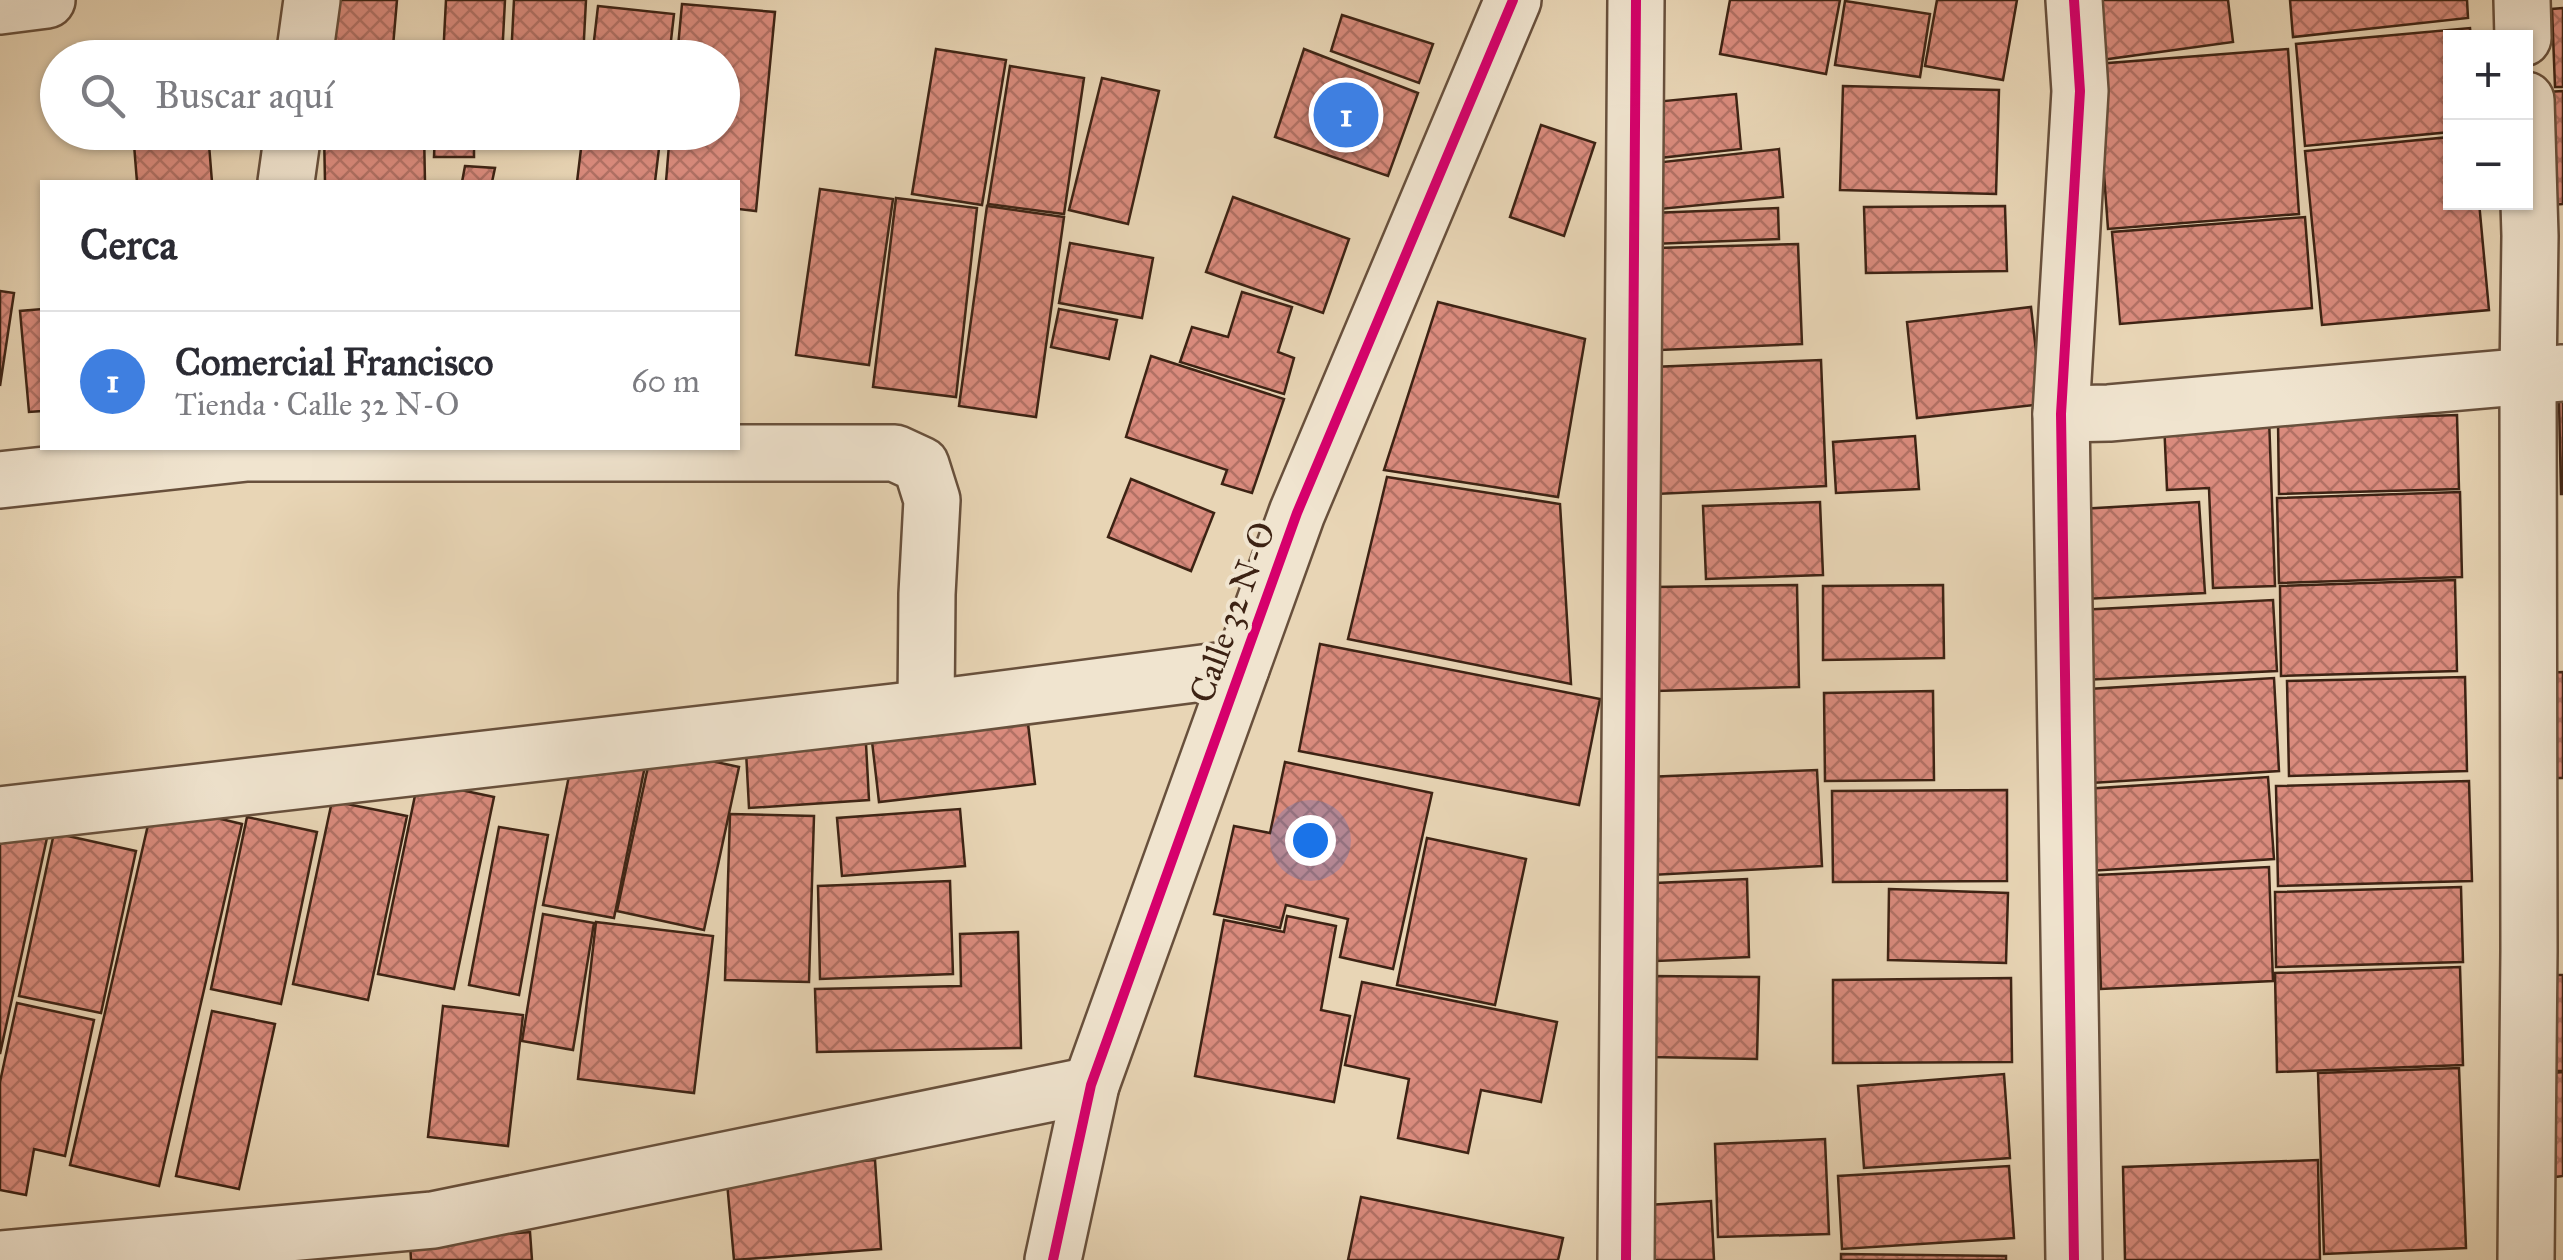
<!DOCTYPE html>
<html lang="es">
<head>
<meta charset="utf-8">
<style>
	:root { --surface:#fff; --page:#f7f7f7; --text:#2b2b33; --muted:#7c7c81; --line:#e1e1e2; --accent:#2563eb }
	body { margin:0; font-family:"IM FELL Great Primer",serif; background:var(--page); color:var(--text) }
	.controls { position:absolute; right:30px; top:30px; display:grid; overflow:hidden; border-radius:0px; box-shadow:0 2px 8px #0004 }
	.controls button { width:90px; height:90px; display:grid; place-items:center; padding:0; border:0; border-bottom:2px solid var(--line); background:var(--surface); color:var(--text); font:50px sans-serif }
	.you { position:absolute; left:1310px; top:840px; width:35px; height:35px; margin:-25px; border:8px solid #fff; border-radius:50%; background:#1a73e8; box-shadow:0 0 0 15px #1a73e833 }
	.badge { display:grid; place-items:center; width:65px; height:65px; border-radius:50%; background:var(--accent); color:#fff; font-size:32px; font-weight:700 }
	.pin { position:absolute; translate:-50% -50%; border:5px solid #fff; box-shadow:0 2px 10px #0006 }
	.list { margin:0; padding:0; list-style:none }
	h2 { display:flex; justify-content:space-between; align-items:center; height:130px; margin:0; padding:0 40px; font-size:42px }
	h2 small { font-size:32px; font-weight:400; color:var(--muted) }
	.list li { display:grid; grid-template-columns:65px 1fr auto; gap:30px; align-items:center; box-sizing:border-box; height:140px; padding:0 40px; border-top:2px solid var(--line) }
	.list b { display:block; font-size:38px; white-space:nowrap }
	.list p { margin:0; font-size:32px; white-space:nowrap; color:var(--muted) }
	.list em { font-size:32px; font-style:normal; color:var(--muted) }
	.icon { flex:none; width:55px; height:55px; fill:none; stroke:currentColor; stroke-width:2; stroke-linecap:round; stroke-linejoin:round }
	.map { position:relative; flex:none; width:2563px; height:1260px; overflow:hidden }
	.search { position:absolute; background:var(--surface); box-shadow:0 2px 8px #0004; left:40px; top:40px; width:700px; height:110px; display:flex; align-items:center; gap:25px; box-sizing:border-box; padding:0 35px; border-radius:55px; color:var(--muted); font-size:38px }
	.panel { position:absolute; background:var(--surface); box-shadow:0 2px 8px #0004; left:40px; top:180px; width:700px; height:270px; border-radius:0px }
	.map>svg:first-child { display:block }
</style>
</head>
<body>
<div class="map">
<svg width="2563" height="1260" viewBox="0 0 2563 1260">
	<defs>
		<pattern id="building-cross-hatch" width="8" height="8" patternUnits="userSpaceOnUse" patternTransform="scale(2.5)"><rect width="8" height="8" fill="#da8b7d"/><path d="M0 0l8 8M0 8l8-8" fill="none" stroke="#b27165"/></pattern>
	</defs>
	<rect width="100%" height="100%" fill="#e8d5b5"/>
	<filter id="stains"><feTurbulence type="fractalNoise" baseFrequency=".002" numOctaves="4"/><feColorMatrix values="0 0 0 0 .2 0 0 0 0 .09 0 0 0 0 .02 0 0 0 .5 -.17"/></filter>
	<radialGradient id="worn" r=".72"><stop offset=".6" stop-color="#630" stop-opacity="0"/><stop offset="1" stop-color="#630" stop-opacity=".3"/></radialGradient>
	<!-- building -->
	<g fill="url(#building-cross-hatch)" stroke="#3d2314" stroke-width="2.5">
		<polygon points="325,0 397,0 392,58 320,58"/>
		<polygon points="446,0 505,0 502,58 443,58"/>
		<polygon points="514,0 586,0 583,58 511,58"/>
		<polygon points="1730,0 1840,0 1826,74 1720,54"/>
		<polygon points="1937,0 2017,0 2003,80 1925,66"/>
		<polygon points="2093,0 2228,0 2233,42 2101,60"/>
		<polygon points="2290,0 2467,0 2468,18 2293,37"/>
		<polygon points="1845,1 1930,14 1920,77 1835,65"/>
		<polygon points="682,4 775,12 756,211 738,209 738,182 666,182 670,132 722,132 722,58 677,58"/>
		<polygon points="598,6 674,14 669,58 592,58"/>
		<polygon points="2563,8 2563,87 2555,87 2552,9"/>
		<polygon points="1342,15 1433,44 1419,83 1331,51"/>
		<polygon points="2470,28 2471,38 2450,38 2450,132 2305,146 2296,44"/>
		<polygon points="936,49 1006,60 982,205 912,194"/>
		<polygon points="1304,49 1418,93 1388,176 1275,137"/>
		<polygon points="2288,49 2299,214 2108,229 2096,64"/>
		<polygon points="1010,66 1084,78 1064,214 988,204"/>
		<polygon points="1102,78 1159,91 1128,224 1069,210"/>
		<polygon points="1843,86 1999,90 1996,194 1840,190"/>
		<polygon points="2563,91 2563,204 2552,205 2547,92"/>
		<polygon points="1736,94 1741,149 1659,158 1654,102"/>
		<polygon points="1541,125 1595,143 1564,236 1510,217"/>
		<polygon points="133,132 208,132 212,182 137,182"/>
		<polygon points="324,132 424,132 425,182 325,182"/>
		<polygon points="435,132 474,132 474,157 434,157"/>
		<polygon points="507,132 579,132 579,143 507,138"/>
		<polygon points="583,132 661,132 655,182 577,182"/>
		<polygon points="2450,137 2450,202 2479,202 2489,310 2322,325 2305,151"/>
		<polygon points="1779,149 1783,197 1660,209 1654,163"/>
		<polygon points="465,166 495,168 492,182 462,182"/>
		<polygon points="820,189 893,199 869,365 796,355"/>
		<polygon points="1233,197 1349,239 1323,313 1206,272"/>
		<polygon points="896,198 977,208 956,397 873,387"/>
		<polygon points="987,206 1064,217 1036,417 959,406"/>
		<polygon points="2005,206 2007,271 1866,273 1864,207"/>
		<polygon points="1778,208 1779,239 1652,244 1652,213"/>
		<polygon points="2305,217 2312,308 2120,324 2112,232"/>
		<polygon points="1070,243 1153,258 1142,318 1059,303"/>
		<polygon points="1798,244 1802,344 1660,350 1657,248"/>
		<polygon points="0,291 14,293 0,386"/>
		<polygon points="1242,292 1292,307 1278,352 1294,358 1284,394 1180,362 1192,327 1228,337"/>
		<polygon points="1438,302 1585,339 1558,497 1384,470"/>
		<polygon points="2031,307 2042,404 1917,418 1907,322"/>
		<polygon points="42,309 42,411 29,412 20,311"/>
		<polygon points="1059,309 1117,320 1109,359 1051,347"/>
		<polygon points="1151,356 1284,399 1252,493 1222,484 1227,470 1126,437"/>
		<polygon points="1821,360 1826,486 1656,494 1652,367"/>
		<polygon points="2563,399 2563,494 2561,494 2559,400"/>
		<polygon points="2457,415 2459,489 2279,494 2278,421"/>
		<polygon points="2269,417 2275,586 2213,588 2209,488 2167,490 2164,421"/>
		<polygon points="1915,436 1919,489 1836,493 1833,442"/>
		<polygon points="1387,477 1560,504 1571,684 1348,639"/>
		<polygon points="1131,479 1214,513 1191,571 1108,537"/>
		<polygon points="2460,492 2462,577 2279,583 2277,498"/>
		<polygon points="1820,502 1823,575 1706,579 1703,506"/>
		<polygon points="2199,502 2205,593 2084,599 2080,509"/>
		<polygon points="2455,580 2457,671 2281,676 2280,586"/>
		<polygon points="1797,585 1799,687 1656,691 1653,587"/>
		<polygon points="1943,585 1944,658 1823,660 1823,586"/>
		<polygon points="2273,600 2277,671 2082,680 2079,610"/>
		<polygon points="1320,644 1600,699 1579,805 1299,751"/>
		<polygon points="2563,672 2563,778 2544,778 2542,673"/>
		<polygon points="2465,677 2467,771 2289,776 2287,681"/>
		<polygon points="2274,678 2279,771 2076,784 2071,690"/>
		<polygon points="1933,691 1934,780 1825,781 1824,693"/>
		<polygon points="1026,706 1035,784 879,802 870,724"/>
		<polygon points="865,725 869,800 749,808 745,732"/>
		<polygon points="652,748 739,767 704,930 617,911"/>
		<polygon points="574,751 645,766 614,918 543,905"/>
		<polygon points="1285,762 1432,793 1393,969 1340,957 1348,919 1286,905 1280,928 1214,914 1234,826 1270,833"/>
		<polygon points="1817,770 1822,866 1651,875 1646,777"/>
		<polygon points="2268,777 2274,859 2089,871 2084,789"/>
		<polygon points="418,781 494,797 454,989 378,974"/>
		<polygon points="2469,781 2472,881 2278,886 2276,786"/>
		<polygon points="2007,790 2007,881 1833,882 1832,791"/>
		<polygon points="332,801 407,816 368,1000 293,984"/>
		<polygon points="153,803 242,824 159,1186 70,1165"/>
		<polygon points="960,809 965,866 842,876 837,818"/>
		<polygon points="730,814 814,816 809,982 725,980"/>
		<polygon points="247,817 317,832 281,1004 211,989"/>
		<polygon points="50,824 0,1054 0,837"/>
		<polygon points="499,827 548,835 519,995 469,985"/>
		<polygon points="54,833 136,851 101,1013 19,996"/>
		<polygon points="1427,838 1526,859 1495,1005 1397,985"/>
		<polygon points="2269,867 2273,981 2101,989 2097,875"/>
		<polygon points="1747,879 1749,957 1657,961 1655,883"/>
		<polygon points="950,881 953,974 820,979 818,886"/>
		<polygon points="2461,887 2463,962 2276,967 2275,892"/>
		<polygon points="1889,889 2008,893 2006,963 1888,960"/>
		<polygon points="543,914 594,923 573,1050 522,1041"/>
		<polygon points="1287,916 1336,926 1321,1010 1350,1016 1334,1102 1195,1076 1224,920 1284,932"/>
		<polygon points="596,922 713,936 694,1093 578,1079"/>
		<polygon points="1018,932 1021,1048 817,1052 815,989 961,986 960,934"/>
		<polygon points="2460,967 2463,1065 2277,1072 2275,973"/>
		<polygon points="2545,975 2563,975 2563,1071 2547,1071"/>
		<polygon points="1651,976 1759,977 1757,1059 1650,1057"/>
		<polygon points="2011,978 2012,1062 1833,1063 1833,980"/>
		<polygon points="1362,982 1557,1022 1541,1102 1481,1090 1468,1153 1398,1138 1409,1079 1345,1065"/>
		<polygon points="17,1003 94,1020 65,1156 34,1149 26,1195 0,1190 0,1082"/>
		<polygon points="443,1006 523,1015 508,1146 428,1137"/>
		<polygon points="212,1011 275,1024 239,1189 176,1176"/>
		<polygon points="2459,1068 2466,1248 2324,1254 2318,1073"/>
		<polygon points="2563,1072 2563,1176 2555,1177 2553,1073"/>
		<polygon points="2004,1074 2010,1158 1864,1168 1858,1086"/>
		<polygon points="1825,1139 1829,1234 1718,1237 1715,1144"/>
		<polygon points="875,1160 881,1249 734,1260 726,1171"/>
		<polygon points="2318,1160 2320,1260 2125,1260 2123,1167"/>
		<polygon points="2009,1166 2014,1238 1842,1249 1838,1176"/>
		<polygon points="1361,1197 1563,1238 1558,1260 1348,1260"/>
		<polygon points="1711,1201 1714,1260 1651,1260 1648,1205"/>
		<polygon points="530,1232 532,1260 411,1260 410,1242"/>
		<polygon points="1841,1254 2006,1256 2006,1260 1841,1260"/>
	</g>
	<g fill="none" stroke-linecap="round" stroke-linejoin="round">
		<!-- street casing -->
		<g stroke="#68503c" stroke-width="60">
			<g id="street">
				<polyline points="2522,0 2523,38"/>
				<polyline points="0,6 47,0"/>
				<polyline points="304,58 312,0"/>
				<polyline points="2526,100 2530,236 2528,377 2529,951 2526,1260"/>
				<polyline points="286,182 293,132"/>
				<polyline points="2061,414 2109,413 2563,373"/>
				<polyline points="0,480 247,453 895,453 921,465 932,500 927,594 926,708"/>
				<polyline points="0,815 963,704 1241,668"/>
				<polyline points="0,1259 433,1220 1091,1085"/>
				<polyline points="1053,1260 1091,1085 1297,513 1513,0"/>
				<polyline points="1626,1260 1636,0"/>
				<polyline points="2074,1260 2061,414 2080,91 2074,0"/>
			</g>
		</g>
		<!-- street -->
		<use href="#street" stroke="#f0e4cf" stroke-width="55"/>
		<!-- cycleway casing -->
		<g stroke="#f0e4cf" stroke-width="16">
			<g id="cycleway">
				<polyline points="1053,1260 1091,1085 1297,513 1513,0"/>
				<polyline points="1626,1260 1636,0"/>
				<polyline points="2074,1260 2061,414 2080,91 2074,0"/>
			</g>
		</g>
		<!-- cycleway -->
		<use href="#cycleway" stroke="#d6006c" stroke-width="10"/>
	</g>
	<g text-anchor="middle" stroke-width="8" stroke-linejoin="round" paint-order="stroke">
		<!-- street labels -->
		<g font-size="35" fill="#3d2314" stroke="#f0e4cf">
			<text transform="translate(1232 612) rotate(-70)" y="12">Calle 32 N-O</text>
		</g>
	</g>
	<rect width="100%" height="100%" filter="url(#stains)"/>
	<rect width="100%" height="100%" fill="url(#worn)"/>
</svg>
<div class="controls">
<button>+</button>
<button>−</button>
</div>
<div class="you"></div>
<div class="pin badge" style="left:1346px;top:115px;background:#3f7fe0">1</div>
<div class="search"><svg class="icon" aria-label="search" viewBox="0 0 24 24"><circle cx="10" cy="10" r="6"/><path d="M15 15l6 6"/></svg>Buscar aquí</div>
<section class="panel">
<h2>Cerca<small></small></h2>
<ul class="list">
<li><span class="badge" style="background:#3f7fe0">1</span><div><b>Comercial Francisco</b><p>Tienda · Calle 32 N-O</p></div><em>60 m</em></li>
</ul>
</section>
</div>
</body>
</html>
